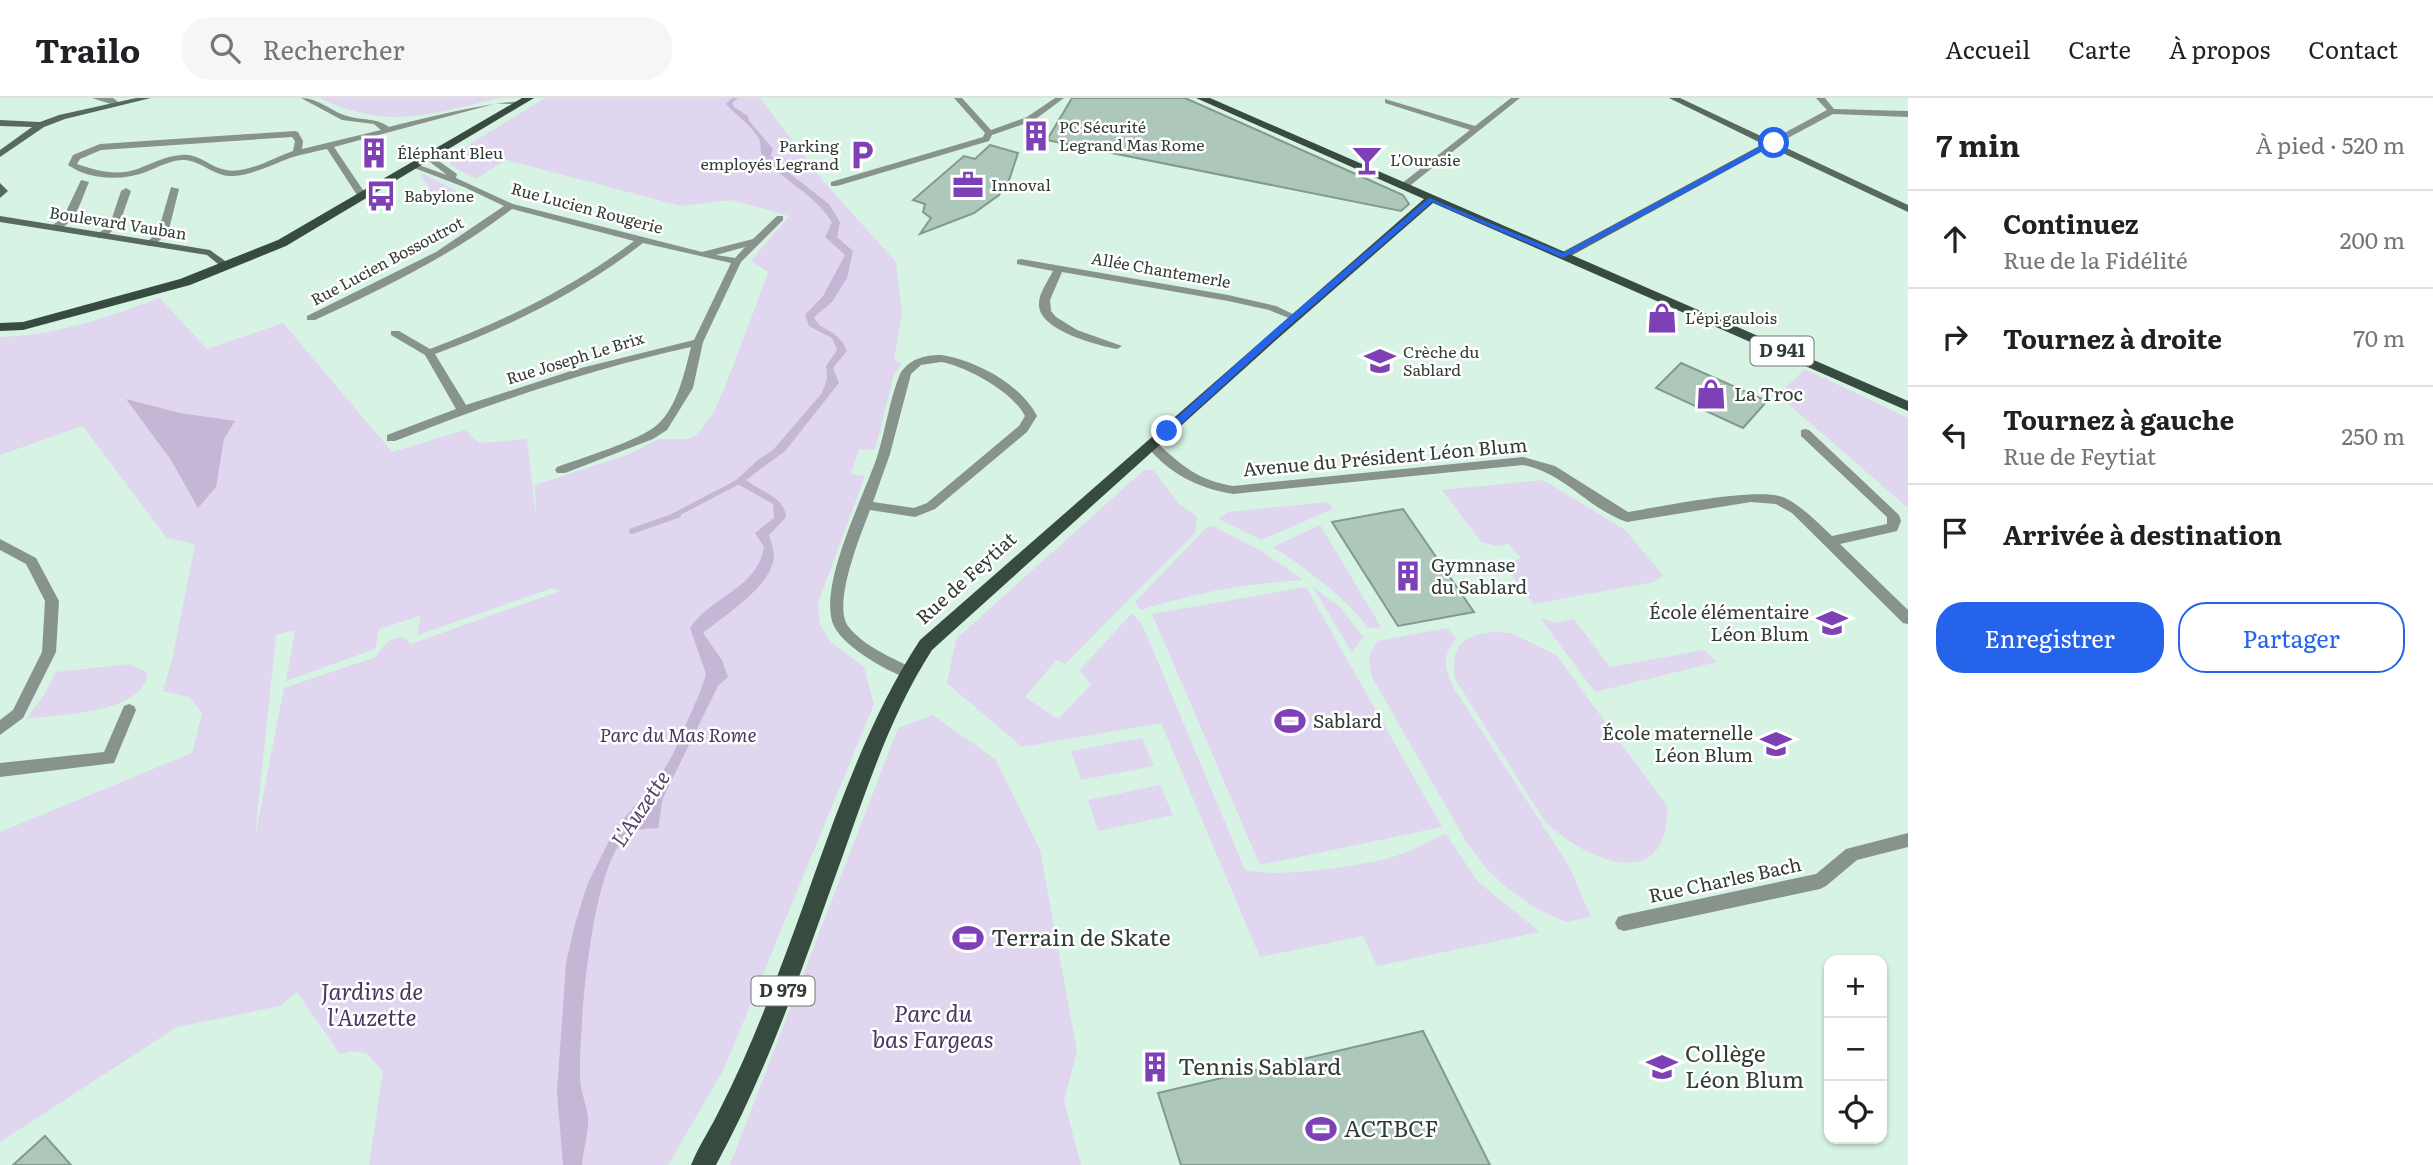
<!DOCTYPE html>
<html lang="fr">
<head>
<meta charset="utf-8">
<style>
	:root { --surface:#fff; --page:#f6f6f6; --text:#202124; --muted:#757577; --line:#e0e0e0; --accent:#2563eb }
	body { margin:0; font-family:Literata,serif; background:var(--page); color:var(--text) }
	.controls { position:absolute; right:21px; bottom:21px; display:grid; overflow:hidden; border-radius:14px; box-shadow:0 2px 5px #0004 }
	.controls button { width:63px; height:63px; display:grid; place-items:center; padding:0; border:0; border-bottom:2px solid var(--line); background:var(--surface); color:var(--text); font:35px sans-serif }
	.stop { position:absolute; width:21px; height:21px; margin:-16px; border:5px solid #2563eb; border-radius:50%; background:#fff }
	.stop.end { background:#2563eb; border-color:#fff; box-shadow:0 2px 7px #0008 }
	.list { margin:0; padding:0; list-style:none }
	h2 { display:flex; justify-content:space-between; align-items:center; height:91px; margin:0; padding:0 28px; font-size:30px }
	h2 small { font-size:23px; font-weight:400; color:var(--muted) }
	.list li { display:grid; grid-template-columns:46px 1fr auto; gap:21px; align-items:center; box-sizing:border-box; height:98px; padding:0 28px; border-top:2px solid var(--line) }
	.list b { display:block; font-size:26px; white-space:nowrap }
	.list p { margin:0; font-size:23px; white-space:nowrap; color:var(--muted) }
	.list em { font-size:23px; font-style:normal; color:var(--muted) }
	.actions { display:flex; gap:14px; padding:21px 28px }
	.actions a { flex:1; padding:16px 0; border:2px solid var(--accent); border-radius:28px; text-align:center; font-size:24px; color:var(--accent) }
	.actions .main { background:var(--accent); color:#fff }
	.icon { flex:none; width:38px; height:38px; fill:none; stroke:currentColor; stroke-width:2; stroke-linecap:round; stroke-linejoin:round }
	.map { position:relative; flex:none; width:1908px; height:1067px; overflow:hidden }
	header { display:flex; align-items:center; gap:42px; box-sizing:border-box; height:98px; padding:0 35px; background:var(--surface); border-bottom:2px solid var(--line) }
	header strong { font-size:33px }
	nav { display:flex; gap:38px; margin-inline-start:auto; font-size:24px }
	.search { width:490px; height:63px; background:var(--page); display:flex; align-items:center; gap:18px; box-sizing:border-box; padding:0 24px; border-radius:28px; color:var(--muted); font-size:26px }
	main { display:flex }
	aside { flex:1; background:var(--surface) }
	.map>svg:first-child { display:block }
</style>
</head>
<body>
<header>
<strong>Trailo</strong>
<div class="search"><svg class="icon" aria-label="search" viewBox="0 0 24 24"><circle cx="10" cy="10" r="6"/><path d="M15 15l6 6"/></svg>Rechercher</div>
<nav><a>Accueil</a><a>Carte</a><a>À propos</a><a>Contact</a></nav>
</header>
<main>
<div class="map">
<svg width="1908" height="1067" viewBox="0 0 1908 1067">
	<rect width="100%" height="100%" fill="#d7f3e4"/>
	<!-- green -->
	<g fill="#e1d6ef" fill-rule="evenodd">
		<path d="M 320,0 L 499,0 C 432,16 387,33 320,0 Z"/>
		<path d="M 545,0 L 760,0 L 824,84 L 896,164 L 902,213 L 894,262 L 902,266 L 894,276 L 875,352 L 859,351 L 851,376 L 865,378 L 818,505 L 820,527 L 831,544 L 864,569 L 874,606 L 724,971 L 668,1067 L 369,1067 L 383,973 L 366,955 L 351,953 L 340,956 L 297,894 L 280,908 L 177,929 L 0,1044 L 0,734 L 192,655 L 202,615 L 189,599 L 163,593 L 173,558 L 195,446 L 167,440 L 83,328 L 0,357 L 0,239 C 55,238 108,219 160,200 L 207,251 L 283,225 L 392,354 L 465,332 L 479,345 L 527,341 L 536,421 L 535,387 L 630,356 L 658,341 L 688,341 L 696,337 L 713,316 L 725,289 L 767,178 L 768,174 L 751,163 L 789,118 L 731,102 L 681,108 L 506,62 L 476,81 L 450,67 L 452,57 ZM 552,490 L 560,493 L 411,546 L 403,539 C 389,540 383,547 376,559 L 284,590 L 255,739 L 276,537 L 295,532 L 286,583 L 375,551 L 379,531 L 420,518 L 418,537 Z"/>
		<polygon points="424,76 460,95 431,110 429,88 420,78"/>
		<polygon points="1805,271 1908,320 1908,410 1778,297"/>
		<path d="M 1144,372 L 1153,372 L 1179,406 L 1197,419 L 1195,435 L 1065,566 L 1056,562 L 1025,599 L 1058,621 L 1091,587 L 1080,572 L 1132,515 L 1142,526 L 1245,772 C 1279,780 1351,769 1386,761 C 1406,756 1427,744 1446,736 L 1478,784 L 1540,834 L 1377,868 L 1363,838 L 1260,859 L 1161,625 L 1022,649 L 947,585 L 956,541 Z"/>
		<polygon points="1543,382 1624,431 1663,477 1654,484 1533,506 1503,466 1521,460 1509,446 1497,448 1481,444 1442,392"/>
		<polygon points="1328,404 1333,411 1261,442 1219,421 1228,414"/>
		<path d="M 1320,427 L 1381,529 L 1369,530 C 1340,495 1311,474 1273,449 Z"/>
		<path d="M 1213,428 L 1263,454 L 1303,482 C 1242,486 1197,495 1140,512 L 1135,504 L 1207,429 Z"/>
		<polygon points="1306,489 1442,729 1260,767 1152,516"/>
		<polygon points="1313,489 1340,509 1363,539 1352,555"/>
		<polygon points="1540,520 1556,525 1574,521 1610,569 1704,552 1717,564 1595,594"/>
		<path d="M 1447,530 L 1456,540 C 1441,562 1444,569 1455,592 L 1569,768 L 1591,819 L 1566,824 L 1541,813 L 1508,791 L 1488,772 L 1467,745 L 1373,581 C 1368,565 1367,556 1378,543 Z"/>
		<path d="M 1495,534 L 1511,535 L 1556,557 L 1667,708 C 1670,799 1584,763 1544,722 L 1455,581 C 1450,549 1463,536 1495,534 Z"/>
		<path d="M 129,566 L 147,574 C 147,616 58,616 26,621 L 44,597 L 56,574 Z"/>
		<polygon points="933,617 996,662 1040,752 1077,953 1064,1003 1081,1067 730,1067 898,630"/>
		<polygon points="1142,640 1154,668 1081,682 1071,653"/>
		<polygon points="1160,687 1173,717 1098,733 1088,702"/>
	</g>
	<!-- water -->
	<g fill="#c4b7d5">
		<path d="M 732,0 L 738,0 L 732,5 L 734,9 L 748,18 L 750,24 L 773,51 L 771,57 L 775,64 L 829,106 L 840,124 L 837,139 L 853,153 L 847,180 L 832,204 L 814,219 C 820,234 838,230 847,253 L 833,270 L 839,285 L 785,353 L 746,382 C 760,394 784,397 786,419 L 769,437 C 771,444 774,451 774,459 C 771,489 725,517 703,535 L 722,562 L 728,579 L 718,588 L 663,700 L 658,730 C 647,731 636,730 627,738 C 590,769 579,933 580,982 C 581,995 587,1007 588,1019 C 589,1035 583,1051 582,1067 L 563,1067 L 557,994 L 566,865 L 575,826 L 587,787 L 616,729 L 656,685 L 672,658 L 701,592 L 706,576 L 690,530 C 710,499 758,490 764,449 L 755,435 L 774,420 L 773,406 L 734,384 L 758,362 L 773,352 L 822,295 L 827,281 L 826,268 L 837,252 L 832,240 L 809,228 L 805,217 L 823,198 L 845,157 L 825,139 L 832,124 C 815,97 786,84 764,61 C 759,55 762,48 759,41 C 751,26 736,18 726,6 Z"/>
		<polygon points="126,301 180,315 235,323 224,341 216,389 198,410 171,362"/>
	</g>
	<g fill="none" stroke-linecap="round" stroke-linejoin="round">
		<!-- stream-far1 -->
		<polyline stroke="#c4b7d5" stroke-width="5" points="673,418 740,383"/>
		<!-- stream -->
		<polyline stroke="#c4b7d5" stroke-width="6" points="632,433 678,417"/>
	</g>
	<!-- building -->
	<g fill="#adc8ba" stroke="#809a8c" stroke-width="2">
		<polygon points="1072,0 1185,0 1403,97 1409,106 1401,113 1047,42"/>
		<polygon points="990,47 1018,55 1009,82 999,97 974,115 920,136 931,120 923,114 925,106 913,102 964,58 975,61"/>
		<polygon points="1681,265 1767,303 1743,330 1656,290"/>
		<polygon points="1403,411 1474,514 1398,528 1332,424"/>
		<polygon points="1423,933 1490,1067 1181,1067 1158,995"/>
		<polygon points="45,1038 71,1067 13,1067"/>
	</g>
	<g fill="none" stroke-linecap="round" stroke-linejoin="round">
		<!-- street -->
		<g fill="#87938c" fill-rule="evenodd">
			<polygon points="92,0 113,0 121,6 117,8"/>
			<path d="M 301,0 C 319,0 330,13 347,18 C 363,23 375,19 389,29 C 417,22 505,0 527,4 C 520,8 504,5 494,6 L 334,49 L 367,98 L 362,101 L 359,100 L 327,51 C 314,54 302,56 290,60 C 271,67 252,77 233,78 C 213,79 200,61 182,62 C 169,63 158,69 146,74 C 122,83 89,82 68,67 L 73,57 L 100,46 L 295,33 L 298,34 L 303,43 L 302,51 L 381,32 L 374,26 L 342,22 ZM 292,39 L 295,43 L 293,53 C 273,60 247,76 226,72 C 209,69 199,55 181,57 C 166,58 153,65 140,70 C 118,79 98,73 77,66 L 80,61 L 101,52 Z"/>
			<polygon points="954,0 962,0 991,32 1027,19 1055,0 1064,0 1033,23 992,37 989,43 837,88 831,88 831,84 983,39 985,35"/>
			<polygon points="1511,0 1520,0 1407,90 1401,90 1401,86 1470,32 1385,5 1385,1 1475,28"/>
			<polygon points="1816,0 1825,0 1834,11 1908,13 1908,19 1833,16 1773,48 1767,48 1767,44 1827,12"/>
			<path d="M 429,56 L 457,76 L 456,80 L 513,106 L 702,154 L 753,141 L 777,118 L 783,118 L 783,122 L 741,164 L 703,244 L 693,290 L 667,332 L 653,341 L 565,375 L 557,375 L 555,372 L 557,369 C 581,360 639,343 657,327 C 677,310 685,273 691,249 C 590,271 492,305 395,343 L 387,343 L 387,337 L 456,311 L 425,257 L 391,237 L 391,233 L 399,233 L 430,251 C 503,223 571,191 634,143 L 512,111 C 451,158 384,190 315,222 L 307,222 L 307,218 L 436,154 L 504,108 L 464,89 L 409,68 L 413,65 L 447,77 L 426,61 L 425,59 ZM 643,145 L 731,165 L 694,242 L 577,271 L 466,307 L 435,256 C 510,228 579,195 643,145 ZM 745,149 L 735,160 L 716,157 Z"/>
			<path d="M 81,82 L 89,84 C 81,102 74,133 51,132 L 51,128 L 63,120 Z"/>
			<polygon points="171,89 179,91 168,135 153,148 147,148 147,144 158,134"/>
			<polygon points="126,90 131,93 119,127 104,140 98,140 98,136 110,126 121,93"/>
			<path d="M 1021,161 L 1228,197 L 1276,208 L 1299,219 L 1294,222 L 1269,212 L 1228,203 L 1062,174 L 1050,202 L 1051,213 L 1056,219 L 1077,232 L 1122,248 L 1117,251 C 1097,247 1041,233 1039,208 C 1038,196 1048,183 1053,173 L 1017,166 L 1017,162 Z"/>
			<path d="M 941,257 C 975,262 1021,286 1037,318 L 1027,334 L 935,411 L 915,419 L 870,412 C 861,436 832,506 848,528 C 863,548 891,559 912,570 L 914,574 L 912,578 L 907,580 C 886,573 838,546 832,523 C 821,482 863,400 877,359 C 886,331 889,303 900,276 C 909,261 924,257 941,257 ZM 941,264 C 966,268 1013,294 1025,318 L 1019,328 L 927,405 L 914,410 L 873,404 L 890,356 L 911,276 L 921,267 Z"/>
			<path d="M 1805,331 L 1809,332 L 1899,417 L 1901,423 L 1897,433 L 1840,446 L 1908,512 L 1908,526 L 1903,525 L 1792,415 L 1776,406 L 1751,404 L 1627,424 C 1588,411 1564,374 1523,367 L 1233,396 C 1197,390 1168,375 1145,346 L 1147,343 L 1155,343 C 1181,367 1197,382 1233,388 L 1523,359 L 1555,368 L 1628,414 C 1660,409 1760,388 1785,400 C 1803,409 1817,424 1832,438 L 1887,426 L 1887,419 L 1801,338 L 1801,332 Z"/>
			<polygon points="0,441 36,460 59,503 56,554 23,620 0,637 0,622 13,612 42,554 45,503 26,466 0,452"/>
			<polygon points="129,606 134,608 136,612 114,665 0,679 0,665 104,654 124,608"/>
			<polygon points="1908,735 1908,749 1857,762 1826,788 1820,791 1624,833 1618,831 1615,825 1618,819 1624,817 1816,776 1846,751"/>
		</g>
		<!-- secondary -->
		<g fill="#586960" fill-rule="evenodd">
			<polygon points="136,0 151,0 65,21 44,29 0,59 0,52 32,29 0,28 0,22 40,24 59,17"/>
			<polygon points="1669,0 1680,0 1908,107 1908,114 1770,49 1567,160 1559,160 1559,156 1763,46"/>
			<polygon points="0,85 8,93 0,100"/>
			<polygon points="0,118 210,152 232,168 223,170 207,157 0,124"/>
		</g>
		<!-- primary -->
		<g fill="#384b41" fill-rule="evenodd">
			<polygon points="522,0 534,0 286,148 190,187 23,232 0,233 0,225 23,224 180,181 278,142"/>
			<path d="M 1196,0 L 1210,0 L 1908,303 L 1908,313 L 1433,105 L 1275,243 L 932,552 C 892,614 868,687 843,757 C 805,862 770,968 716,1067 L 691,1067 C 699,1047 711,1030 720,1011 C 741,970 759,927 775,884 C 819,772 854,642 920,542 L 1424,101 Z"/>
		</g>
	</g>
	<!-- route -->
	<polygon fill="#2563eb" points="1771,43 1777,45 1563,160 1432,104 1280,236 1170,336 1162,333 1274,232 1429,100 1563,155"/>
	<!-- icons -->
	<defs>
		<g id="building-bare" transform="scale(2.415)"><path d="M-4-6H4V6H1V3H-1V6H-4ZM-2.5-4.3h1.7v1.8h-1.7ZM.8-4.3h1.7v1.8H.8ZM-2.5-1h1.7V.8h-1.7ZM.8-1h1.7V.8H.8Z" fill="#7e40b5" stroke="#fff" stroke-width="2.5" paint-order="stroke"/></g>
		<g id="parking-bare" transform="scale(2.415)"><path d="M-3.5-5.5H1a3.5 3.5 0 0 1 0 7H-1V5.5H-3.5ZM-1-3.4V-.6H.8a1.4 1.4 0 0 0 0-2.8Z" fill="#7e40b5" stroke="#fff" stroke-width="2.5" paint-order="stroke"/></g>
		<g id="bar-bare" transform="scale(2.415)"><path d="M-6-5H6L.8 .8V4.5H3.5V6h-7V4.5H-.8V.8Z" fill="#7e40b5" stroke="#fff" stroke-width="2.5" paint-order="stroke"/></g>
		<g id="office-bare" transform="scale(2.415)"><path d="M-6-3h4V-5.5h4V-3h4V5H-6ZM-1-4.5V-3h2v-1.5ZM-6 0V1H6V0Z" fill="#7e40b5" stroke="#fff" stroke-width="2.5" paint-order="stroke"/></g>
		<g id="bus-bare" transform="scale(2.415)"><path d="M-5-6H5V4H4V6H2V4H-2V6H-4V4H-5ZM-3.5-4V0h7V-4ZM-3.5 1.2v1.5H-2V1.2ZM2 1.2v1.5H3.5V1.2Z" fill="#7e40b5" stroke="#fff" stroke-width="2.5" paint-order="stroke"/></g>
		<g id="shop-bare" transform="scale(2.415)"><path d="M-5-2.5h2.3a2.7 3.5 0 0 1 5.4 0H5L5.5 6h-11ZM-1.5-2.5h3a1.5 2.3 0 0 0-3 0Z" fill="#7e40b5" stroke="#fff" stroke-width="2.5" paint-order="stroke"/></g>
		<g id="school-bare" transform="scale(2.415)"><path d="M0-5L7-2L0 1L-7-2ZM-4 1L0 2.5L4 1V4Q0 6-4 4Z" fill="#7e40b5" stroke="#fff" stroke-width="2.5" paint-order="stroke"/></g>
		<g id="stadium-bare" transform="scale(2.415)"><path d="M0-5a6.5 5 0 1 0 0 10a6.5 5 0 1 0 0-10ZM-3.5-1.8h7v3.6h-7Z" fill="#7e40b5" stroke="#fff" stroke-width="2.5" paint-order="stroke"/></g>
	</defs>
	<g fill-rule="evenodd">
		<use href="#building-bare" x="1036" y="38"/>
		<use href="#building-bare" x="374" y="55"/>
		<use href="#parking-bare" x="862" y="57"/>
		<use href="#bar-bare" x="1367" y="62"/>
		<use href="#office-bare" x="968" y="87"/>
		<use href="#bus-bare" x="381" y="98"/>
		<use href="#shop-bare" x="1662" y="220"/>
		<use href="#school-bare" x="1380" y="263"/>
		<use href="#shop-bare" x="1711" y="296"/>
		<use href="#building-bare" x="1408" y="478"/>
		<use href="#school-bare" x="1832" y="525"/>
		<use href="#stadium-bare" x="1290" y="623"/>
		<use href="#school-bare" x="1776" y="646"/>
		<use href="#stadium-bare" x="968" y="840"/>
		<use href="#building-bare" x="1155" y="969"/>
		<use href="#school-bare" x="1662" y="969"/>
		<use href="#stadium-bare" x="1321" y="1031"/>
	</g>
	<g text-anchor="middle" stroke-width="5" stroke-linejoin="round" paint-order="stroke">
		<!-- far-poi labels -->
		<g font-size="16" fill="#313c36" stroke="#fff" text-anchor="start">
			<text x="1059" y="35">PC Sécurité<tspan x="1059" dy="18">Legrand Mas Rome</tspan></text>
			<text x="839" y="54" text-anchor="end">Parking<tspan x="839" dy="18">employés Legrand</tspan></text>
			<text x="397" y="61">Éléphant Bleu</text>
			<text x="1390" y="68">L'Ourasie</text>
			<text x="991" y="93">Innoval</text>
			<text x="404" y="104">Babylone</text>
			<text x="1685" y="226">L'épi gaulois</text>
			<text x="1403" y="260">Crèche du<tspan x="1403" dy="18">Sablard</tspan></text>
		</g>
		<!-- far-street labels -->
		<g font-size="16" fill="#313c36" stroke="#fff">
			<text transform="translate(587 110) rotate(15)" y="6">Rue Lucien Rougerie</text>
			<text transform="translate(118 125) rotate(9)" y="6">Boulevard Vauban</text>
			<text transform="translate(387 163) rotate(-28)" y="6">Rue Lucien Bossoutrot</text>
			<text transform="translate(1161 172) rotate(10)" y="6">Allée Chantemerle</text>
			<text transform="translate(575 260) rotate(-17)" y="6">Rue Joseph Le Brix</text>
		</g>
		<!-- shield labels -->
		<g fill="#fff" stroke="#6f7672" stroke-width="2">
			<rect x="1750.5" y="238.5" width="63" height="29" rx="5"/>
			<rect x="751.5" y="878.5" width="63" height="29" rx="5"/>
		</g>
		<g font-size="18" font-weight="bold" fill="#313c36">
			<text x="1782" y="259">D 941</text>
			<text x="783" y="899">D 979</text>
		</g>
		<!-- poi labels -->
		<g font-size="19" fill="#313c36" stroke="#fff" text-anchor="start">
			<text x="1734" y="303">La Troc</text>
			<text x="1431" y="474">Gymnase<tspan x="1431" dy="22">du Sablard</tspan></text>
			<text x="1809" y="521" text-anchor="end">École élémentaire<tspan x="1809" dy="22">Léon Blum</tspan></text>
			<text x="1313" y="630">Sablard</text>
			<text x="1753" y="642" text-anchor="end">École maternelle<tspan x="1753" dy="22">Léon Blum</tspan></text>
		</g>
		<!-- street labels -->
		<g font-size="19" fill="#313c36" stroke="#fff">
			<text transform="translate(1385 359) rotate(-5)" y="7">Avenue du Président Léon Blum</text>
			<text transform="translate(966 480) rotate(-42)" y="7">Rue de Feytiat</text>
			<text transform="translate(1725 782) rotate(-12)" y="7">Rue Charles Bach</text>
		</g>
		<!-- park labels -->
		<g font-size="19" font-style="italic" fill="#49355f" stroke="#fff">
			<text x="678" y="644">Parc du Mas Rome</text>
		</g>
		<!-- water labels -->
		<g font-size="21" font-style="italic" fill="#57436e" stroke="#fff">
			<text transform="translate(641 711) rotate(-56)" y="7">L'Auzette</text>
		</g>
		<!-- near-poi labels -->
		<g font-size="23" fill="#313c36" stroke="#fff" text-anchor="start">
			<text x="991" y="848">Terrain de Skate</text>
			<text x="1685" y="964">Collège<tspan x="1685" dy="26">Léon Blum</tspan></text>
			<text x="1178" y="977">Tennis Sablard</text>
			<text x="1344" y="1039">ACTBCF</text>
		</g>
		<!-- near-park labels -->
		<g font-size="23" font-style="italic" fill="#49355f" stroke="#fff">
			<text x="372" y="902">Jardins de<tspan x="372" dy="26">l'Auzette</tspan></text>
			<text x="933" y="924">Parc du<tspan x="933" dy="26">bas Fargeas</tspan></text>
		</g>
	</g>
</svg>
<div class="controls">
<button>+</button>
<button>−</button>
<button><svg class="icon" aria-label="locate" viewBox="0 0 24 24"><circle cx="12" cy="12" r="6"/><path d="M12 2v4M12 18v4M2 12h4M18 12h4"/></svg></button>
</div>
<div class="stop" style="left:1774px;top:45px"></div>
<div class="stop end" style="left:1167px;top:333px"></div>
</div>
<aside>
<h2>7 min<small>À pied · 520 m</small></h2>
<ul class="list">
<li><svg class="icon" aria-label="ahead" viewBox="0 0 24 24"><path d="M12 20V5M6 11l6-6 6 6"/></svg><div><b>Continuez</b><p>Rue de la Fidélité</p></div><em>200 m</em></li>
<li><svg class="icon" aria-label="right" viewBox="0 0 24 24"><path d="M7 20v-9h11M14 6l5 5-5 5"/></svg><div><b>Tournez à droite</b></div><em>70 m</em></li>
<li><svg class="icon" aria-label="left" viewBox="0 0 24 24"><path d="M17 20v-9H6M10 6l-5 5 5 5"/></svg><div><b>Tournez à gauche</b><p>Rue de Feytiat</p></div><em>250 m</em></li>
<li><svg class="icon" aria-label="arrive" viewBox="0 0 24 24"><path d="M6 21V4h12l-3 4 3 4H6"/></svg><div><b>Arrivée à destination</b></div></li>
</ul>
<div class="actions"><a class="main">Enregistrer</a><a>Partager</a></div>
</aside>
</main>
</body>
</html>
